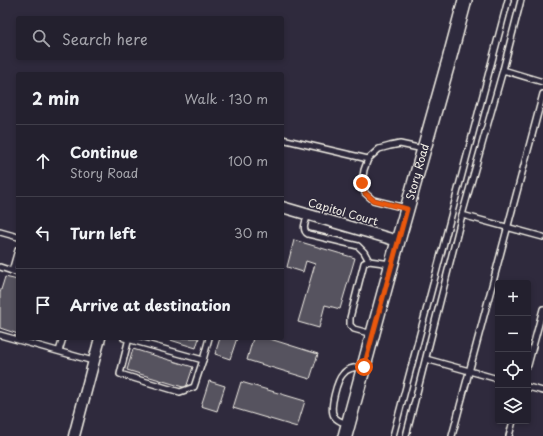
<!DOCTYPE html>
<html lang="en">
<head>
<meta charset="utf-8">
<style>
	:root { --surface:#23202e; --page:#2b2836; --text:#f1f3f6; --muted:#a3a3aa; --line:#403e4a }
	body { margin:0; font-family:"Playpen Sans",sans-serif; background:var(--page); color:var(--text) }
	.controls { position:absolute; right:12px; bottom:12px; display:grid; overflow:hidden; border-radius:4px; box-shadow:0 2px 6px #0003 }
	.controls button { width:36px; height:36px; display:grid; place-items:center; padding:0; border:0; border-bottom:1px solid var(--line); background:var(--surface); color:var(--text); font:20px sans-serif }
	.stop { position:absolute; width:12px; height:12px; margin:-9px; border:3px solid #ea580c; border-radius:50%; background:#fff }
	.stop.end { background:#ea580c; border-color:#fff; box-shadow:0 1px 4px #0008 }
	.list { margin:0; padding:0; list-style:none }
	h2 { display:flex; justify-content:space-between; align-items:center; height:52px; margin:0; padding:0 16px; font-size:17px }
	h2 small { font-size:13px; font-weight:400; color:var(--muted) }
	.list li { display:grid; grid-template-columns:26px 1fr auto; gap:12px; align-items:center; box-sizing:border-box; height:72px; padding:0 16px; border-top:1px solid var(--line) }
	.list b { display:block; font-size:15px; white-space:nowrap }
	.list p { margin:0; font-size:13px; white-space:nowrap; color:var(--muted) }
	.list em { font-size:13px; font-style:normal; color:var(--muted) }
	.icon { flex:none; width:22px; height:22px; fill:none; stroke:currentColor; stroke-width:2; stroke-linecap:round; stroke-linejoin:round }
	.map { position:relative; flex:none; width:543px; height:436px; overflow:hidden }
	.search { position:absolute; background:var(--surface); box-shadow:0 2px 6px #0003; left:16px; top:16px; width:268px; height:44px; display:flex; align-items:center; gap:10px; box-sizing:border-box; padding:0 14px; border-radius:4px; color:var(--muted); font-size:15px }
	.panel { position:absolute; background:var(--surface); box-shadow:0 2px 6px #0003; left:16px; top:72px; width:268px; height:268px; border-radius:4px }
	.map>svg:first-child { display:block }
</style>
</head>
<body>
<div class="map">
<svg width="543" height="436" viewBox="0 0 543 436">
	<rect width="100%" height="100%" fill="#2f2a3d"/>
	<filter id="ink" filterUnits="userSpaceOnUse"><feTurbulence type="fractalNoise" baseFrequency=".025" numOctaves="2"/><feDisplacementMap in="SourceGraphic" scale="8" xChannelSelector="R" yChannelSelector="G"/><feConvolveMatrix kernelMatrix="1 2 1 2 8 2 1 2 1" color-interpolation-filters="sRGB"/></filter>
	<g filter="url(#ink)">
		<!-- building -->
		<g fill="#56525f" stroke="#f4f1e8">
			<polygon points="294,240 355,258 340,309 325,305 319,328 298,322 315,264 306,261 303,272 287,267"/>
			<polygon points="5,277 18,280 18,334 0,328 0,293"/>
			<polygon points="164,338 199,338 196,348"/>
			<polygon points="220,338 237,338 230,359 215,354"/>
			<polygon points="253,338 267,338 318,354 310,379 247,360"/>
			<polygon points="133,349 193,367 186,388 127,370"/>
			<polygon points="209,381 225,386 217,411 201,406"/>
			<polygon points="241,382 305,401 297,427 233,408"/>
		</g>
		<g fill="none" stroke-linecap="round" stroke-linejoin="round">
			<!-- service casing -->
			<g stroke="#f4f1e8" stroke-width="8">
				<g id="service">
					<polyline points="503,70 521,0"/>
					<polyline points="282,139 368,159"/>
					<polyline points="406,208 373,200 365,193 362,183 364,170 368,159 379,149 390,146 400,144 423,149"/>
					<path d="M 308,215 C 306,221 301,230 308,234 L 358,246 L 364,252 L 369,261"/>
					<polyline points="462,215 503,70 543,82"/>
					<polyline points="0,232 18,237"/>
					<polyline points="0,267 18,273"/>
					<polyline points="12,271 18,250"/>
					<polyline points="372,334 354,329 350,325 350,318 364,263 369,261 391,264"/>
					<polyline points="0,335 93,361"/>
					<polyline points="124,338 203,360 209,338"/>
					<polyline points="129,338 120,374 180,392 194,387 203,360"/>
					<polyline points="59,351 63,338"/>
					<polyline points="426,359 498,379"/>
					<polyline points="528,365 543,309"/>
					<polyline points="528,387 543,391"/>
					<path d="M 347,424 C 342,422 337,421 334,416 C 329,409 337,380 343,374 C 347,368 356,367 363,367"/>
					<polyline points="393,436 508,0"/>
					<polyline points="406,436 462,215 543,237"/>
					<polyline points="452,436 543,94"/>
					<polyline points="509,436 513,421"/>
				</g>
			</g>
			<!-- minor casing -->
			<g stroke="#f4f1e8" stroke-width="13">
				<g id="minor">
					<polyline points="282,207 398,241"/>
					<polyline points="74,436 100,338"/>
				</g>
			</g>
			<!-- tertiary casing -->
			<g stroke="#f4f1e8" stroke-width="16">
				<g id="tertiary">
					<path id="s1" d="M 345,436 L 398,241 L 449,60 L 465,0"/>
				</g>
			</g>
			<!-- service -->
			<use href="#service" stroke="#2f2a3d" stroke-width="5"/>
			<!-- minor -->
			<use href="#minor" stroke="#2f2a3d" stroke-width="10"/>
			<!-- tertiary -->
			<use href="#tertiary" stroke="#2f2a3d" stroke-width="13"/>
		</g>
	</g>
	<g fill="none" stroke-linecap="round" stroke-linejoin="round" filter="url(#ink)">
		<!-- route -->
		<polyline stroke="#ea580c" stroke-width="5" points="362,183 365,193 373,200 407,209 364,367"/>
	</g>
	<g text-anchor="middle" stroke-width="3" stroke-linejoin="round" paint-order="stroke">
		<!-- street labels -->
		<g font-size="11" fill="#f4f1e8" stroke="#2f2a3d">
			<text dy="4" stroke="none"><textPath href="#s1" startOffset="274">Story Road</textPath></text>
			<text transform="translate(343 212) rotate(16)" y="4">Capitol Court</text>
		</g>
	</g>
</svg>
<div class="controls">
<button>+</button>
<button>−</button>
<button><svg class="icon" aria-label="locate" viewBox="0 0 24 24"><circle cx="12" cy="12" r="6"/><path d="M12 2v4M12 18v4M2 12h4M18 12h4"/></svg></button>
<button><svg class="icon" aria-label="layers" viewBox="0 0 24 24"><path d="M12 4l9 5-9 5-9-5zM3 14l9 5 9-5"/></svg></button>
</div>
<div class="stop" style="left:364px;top:367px"></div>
<div class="stop end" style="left:362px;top:183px"></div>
<div class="search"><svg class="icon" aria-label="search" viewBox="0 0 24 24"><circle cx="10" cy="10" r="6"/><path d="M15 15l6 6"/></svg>Search here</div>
<section class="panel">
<h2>2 min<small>Walk · 130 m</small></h2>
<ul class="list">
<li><svg class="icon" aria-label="ahead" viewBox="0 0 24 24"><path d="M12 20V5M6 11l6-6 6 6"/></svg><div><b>Continue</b><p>Story Road</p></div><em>100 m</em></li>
<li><svg class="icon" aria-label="left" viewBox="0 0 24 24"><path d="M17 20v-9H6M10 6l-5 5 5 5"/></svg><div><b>Turn left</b></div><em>30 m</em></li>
<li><svg class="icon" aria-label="arrive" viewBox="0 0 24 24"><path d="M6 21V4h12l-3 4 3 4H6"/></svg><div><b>Arrive at destination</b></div></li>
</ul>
</section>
</div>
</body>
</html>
